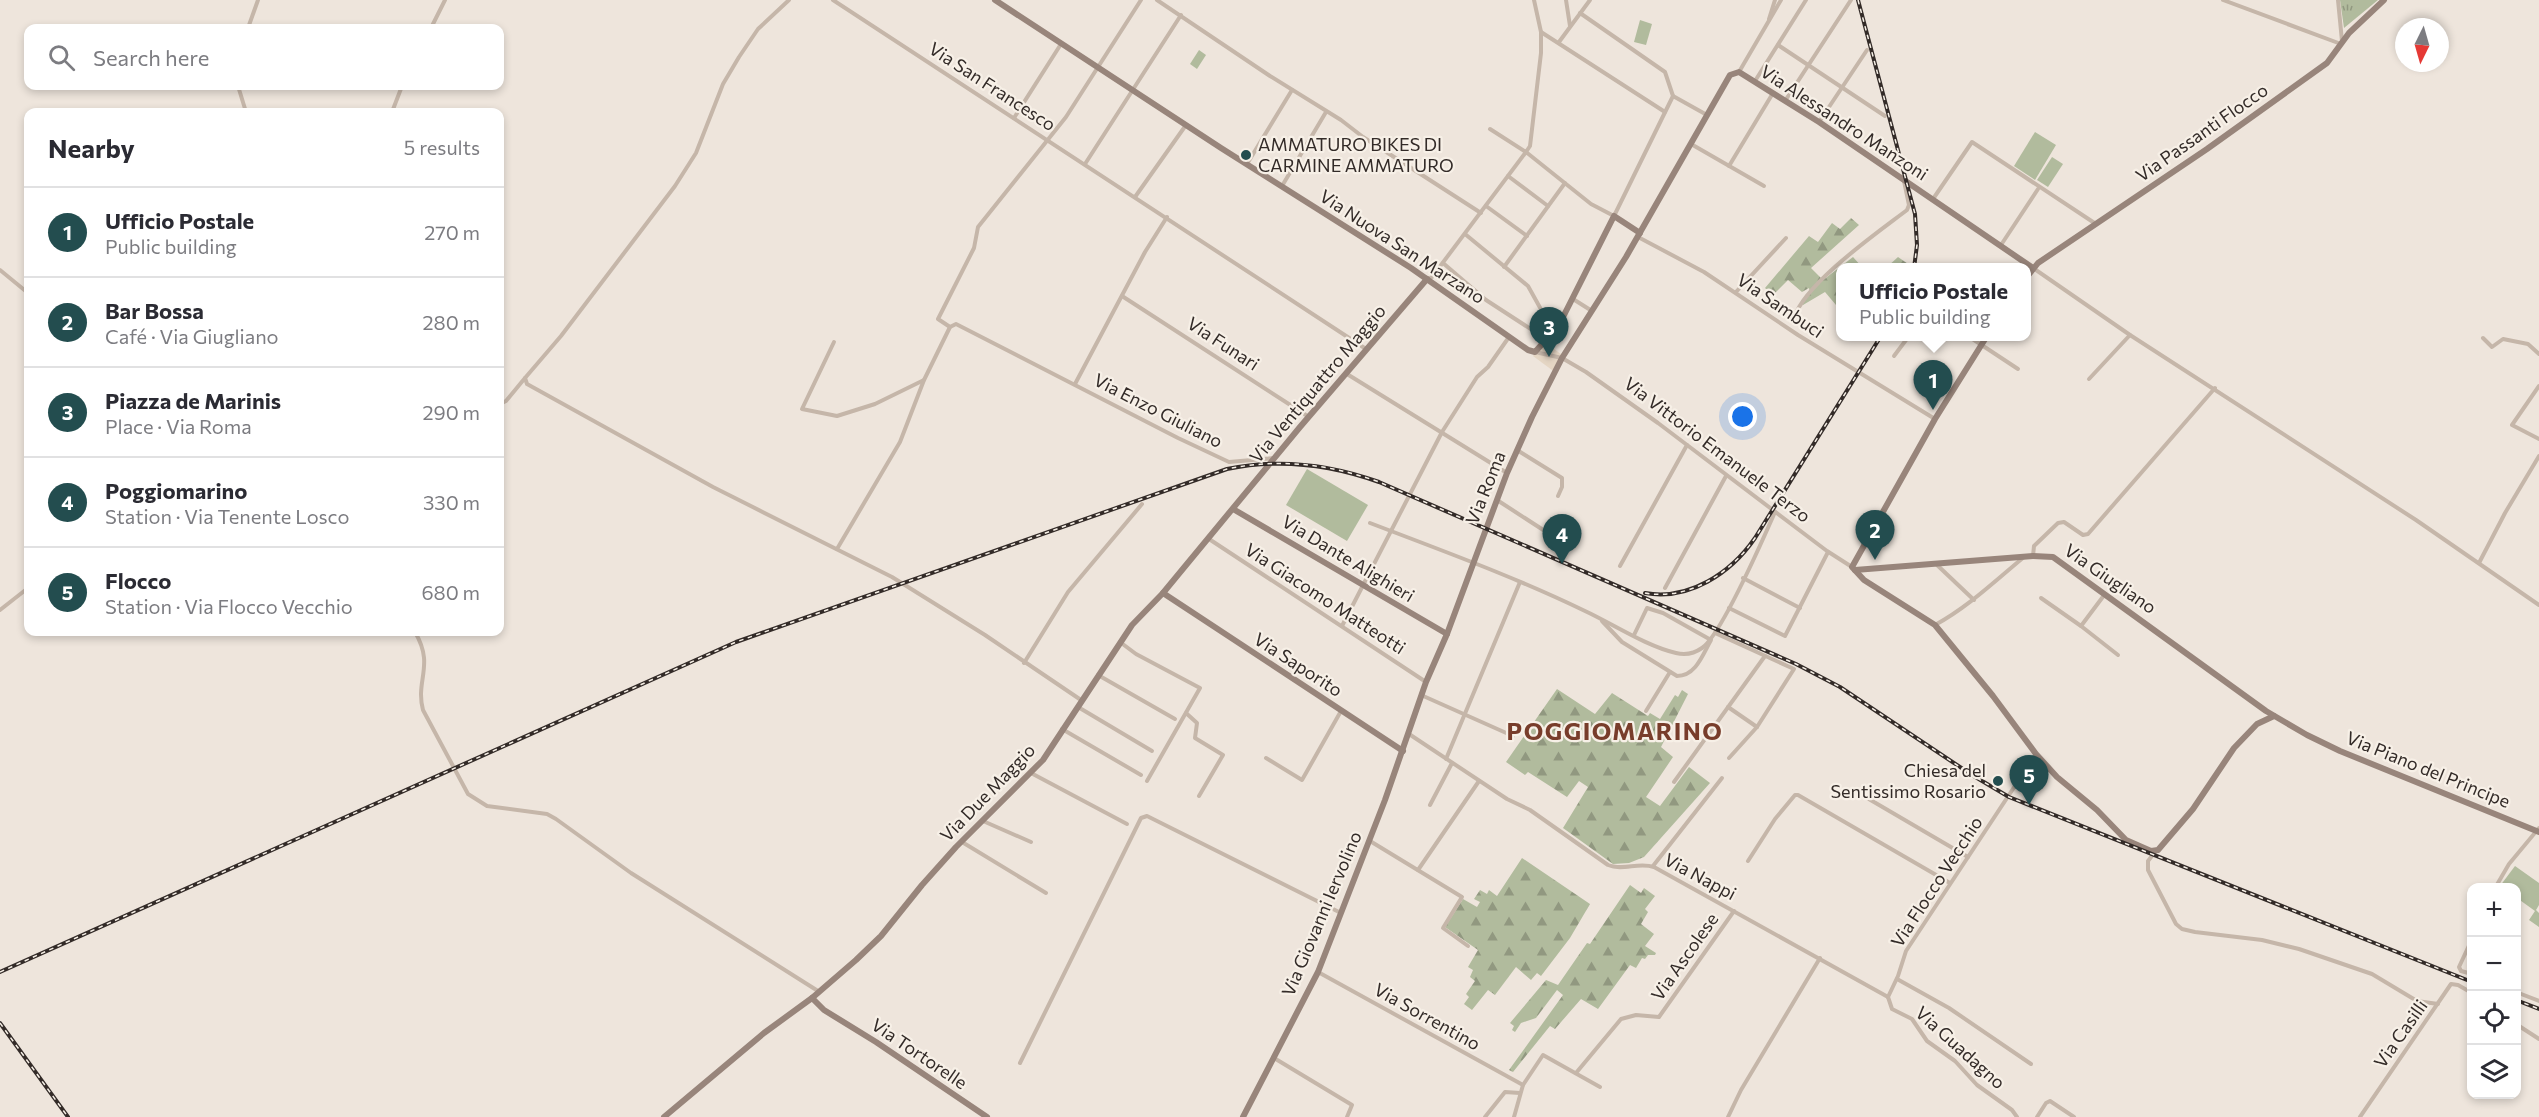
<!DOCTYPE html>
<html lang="en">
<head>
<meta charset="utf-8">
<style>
	:root { --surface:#fff; --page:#f2f2f3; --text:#2b2b33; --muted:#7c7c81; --line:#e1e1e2; --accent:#234d4f }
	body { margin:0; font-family:Commissioner,sans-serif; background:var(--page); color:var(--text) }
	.controls { position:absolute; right:18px; bottom:18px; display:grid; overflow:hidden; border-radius:12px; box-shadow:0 3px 9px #0003 }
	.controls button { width:54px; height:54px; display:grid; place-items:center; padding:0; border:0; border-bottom:2px solid var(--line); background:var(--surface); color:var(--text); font:30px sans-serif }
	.compass { position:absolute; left:2395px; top:18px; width:54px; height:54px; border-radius:50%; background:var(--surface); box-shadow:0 3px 9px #0003; rotate:185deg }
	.you { position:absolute; left:1743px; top:417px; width:21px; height:21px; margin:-15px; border:4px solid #fff; border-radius:50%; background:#1a73e8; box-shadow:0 0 0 9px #1a73e833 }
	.badge { display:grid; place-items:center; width:39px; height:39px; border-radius:50%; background:var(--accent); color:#fff; font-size:20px; font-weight:700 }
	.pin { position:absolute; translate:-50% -50px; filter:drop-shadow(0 2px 3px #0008) }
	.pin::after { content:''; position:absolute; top:32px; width:21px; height:18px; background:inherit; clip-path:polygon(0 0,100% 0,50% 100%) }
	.popup { position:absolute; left:1836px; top:263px; width:195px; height:78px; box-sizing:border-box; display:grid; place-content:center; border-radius:12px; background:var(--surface); filter:drop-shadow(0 2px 4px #0005); font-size:20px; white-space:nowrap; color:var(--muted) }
	.popup b { font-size:22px; color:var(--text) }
	.popup::after { content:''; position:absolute; left:50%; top:100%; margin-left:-12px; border:12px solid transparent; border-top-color:var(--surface) }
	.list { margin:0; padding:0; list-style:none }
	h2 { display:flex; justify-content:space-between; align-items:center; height:78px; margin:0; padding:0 24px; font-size:26px }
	h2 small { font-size:20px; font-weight:400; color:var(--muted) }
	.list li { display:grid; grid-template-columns:39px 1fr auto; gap:18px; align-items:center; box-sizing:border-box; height:90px; padding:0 24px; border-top:2px solid var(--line) }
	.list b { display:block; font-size:22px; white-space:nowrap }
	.list p { margin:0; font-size:20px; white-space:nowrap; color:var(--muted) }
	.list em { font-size:20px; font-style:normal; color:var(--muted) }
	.icon { flex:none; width:33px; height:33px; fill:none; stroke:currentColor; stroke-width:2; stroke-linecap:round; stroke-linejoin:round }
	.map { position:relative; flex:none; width:2539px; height:1117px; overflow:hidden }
	.search { position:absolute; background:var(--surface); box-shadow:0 3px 9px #0003; left:24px; top:24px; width:480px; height:66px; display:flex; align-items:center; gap:15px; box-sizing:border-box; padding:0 21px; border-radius:12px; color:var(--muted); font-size:22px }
	.panel { position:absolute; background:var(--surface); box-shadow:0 3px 9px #0003; left:24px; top:108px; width:480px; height:528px; border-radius:12px }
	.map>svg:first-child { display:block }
</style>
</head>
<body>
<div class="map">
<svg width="2539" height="1117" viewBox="0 0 2539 1117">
	<defs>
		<pattern id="grass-tufts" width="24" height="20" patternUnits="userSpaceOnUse" patternTransform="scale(1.5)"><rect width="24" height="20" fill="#b1bb9d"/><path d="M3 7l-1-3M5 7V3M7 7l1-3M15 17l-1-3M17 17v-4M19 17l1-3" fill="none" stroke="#919880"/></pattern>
		<pattern id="forest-firs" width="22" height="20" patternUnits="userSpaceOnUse" patternTransform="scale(1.5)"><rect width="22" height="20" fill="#b1bb9d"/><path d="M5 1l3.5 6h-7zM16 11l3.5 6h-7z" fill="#919880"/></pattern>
	</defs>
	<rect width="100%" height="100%" fill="#eee5dc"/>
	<!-- grass -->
	<polygon fill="url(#grass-tufts)" points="2340,0 2378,0 2344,28"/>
	<!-- forest -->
	<g fill="url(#forest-firs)">
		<polygon points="1851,218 1859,225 1811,268 1823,280 1853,257 1862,267 1840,268 1840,302 1836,305 1825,292 1803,305 1801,301 1810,293 1809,288 1802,292 1788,280 1773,295 1765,288 1809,236 1818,242 1832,223 1840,229"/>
		<polygon points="1898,257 1911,266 1911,267 1887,267"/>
		<polygon points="1557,689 1595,714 1612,693 1648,716 1650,713 1660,719 1675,695 1678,697 1682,690 1688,694 1661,747 1673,757 1646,797 1660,806 1689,767 1710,783 1644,857 1629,863 1613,864 1563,828 1588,787 1579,781 1567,797 1528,772 1525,775 1506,762"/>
		<polygon points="1522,858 1590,904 1570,938 1541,976 1537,973 1531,980 1516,967 1495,995 1488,990 1472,1010 1464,1004 1469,997 1466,994 1475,981 1470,977 1473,970 1468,967 1478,950 1445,927 1463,899 1477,907 1480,902 1474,899 1480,890 1487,894 1489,890 1497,896"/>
		<polygon points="1630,885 1641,893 1644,888 1655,896 1645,909 1648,912 1641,924 1654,934 1645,946 1656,953 1655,955 1648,955 1645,959 1642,958 1636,968 1630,965 1598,1009 1581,999 1555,1029 1550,1026 1513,1072 1509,1070 1563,995 1557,990 1536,1018 1521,1023 1515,1032 1512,1030 1514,1026 1510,1023 1546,980 1558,985 1587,943 1590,944"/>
	</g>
	<!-- pitch -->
	<g fill="#b1bb9d">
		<polygon points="1640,20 1652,24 1646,45 1634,42"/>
		<polygon points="1199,50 1206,55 1197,69 1190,64"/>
		<polygon points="2035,132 2056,145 2035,180 2014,166"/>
		<polygon points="2052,157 2063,164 2048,187 2037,180"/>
		<polygon points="1307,469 1368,505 1347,541 1286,505"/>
		<polygon points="2515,866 2539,883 2539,905 2536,910 2539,913 2539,927 2529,920 2535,911 2517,898 2516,888 2500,886"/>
	</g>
	<!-- plaza -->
	<polygon fill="#e5d6c4" points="1543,341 1565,357 1556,373 1533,356"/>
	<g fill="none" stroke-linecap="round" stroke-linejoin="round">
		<!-- street -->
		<g stroke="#c5b6a9" stroke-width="4">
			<polyline points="789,0 758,29 739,57 723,84 696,153 675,186 561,336 525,378 527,384 713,487 892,577 985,635 1081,700"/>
			<polyline points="833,0 1366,349"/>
			<polyline points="1157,0 1270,76 1341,120 1363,137 1481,213"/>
			<polyline points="1566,0 1570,26"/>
			<polyline points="2223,0 2341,44"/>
			<polyline points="2338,0 2342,41"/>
			<polyline points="1769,19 1775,0"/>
			<polyline points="248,28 258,0"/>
			<polyline points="431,28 445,0"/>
			<polyline points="1541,32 1665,112"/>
			<polyline points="1559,42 1590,0"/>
			<polyline points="1778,45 1885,116"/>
			<polyline points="1739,72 1781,0"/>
			<polyline points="1755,81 1806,0"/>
			<polyline points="238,86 246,112"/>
			<polyline points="1673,96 1707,115"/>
			<polyline points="1785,101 1851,0"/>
			<polyline points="392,112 402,86"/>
			<polyline points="1014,118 1061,44"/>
			<polyline points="1819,122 1867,50"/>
			<polyline points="1490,129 1526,152 1530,146 1541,53 1541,32 1534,0"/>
			<polyline points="1691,144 1764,186"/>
			<polyline points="1085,164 1181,15"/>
			<polyline points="1247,164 1292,90"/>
			<polyline points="1729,166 1773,93"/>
			<polyline points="1508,176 1548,206"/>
			<polyline points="1282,186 1326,112"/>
			<polyline points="1135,197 1186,125"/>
			<polyline points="1933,199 1972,142 2096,224"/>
			<polyline points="1486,206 1527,236"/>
			<polyline points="1465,234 1528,286 1553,331"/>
			<polyline points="1638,237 1704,272 1798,335 1935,419"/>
			<polyline points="2001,245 2038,189"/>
			<polyline points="1443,263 1486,300 1546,339"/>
			<polyline points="1504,267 1565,183"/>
			<polyline points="2033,268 2130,335 2416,520 2539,605"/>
			<polyline points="0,270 28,293"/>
			<polyline points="1428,279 1432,277 1526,152 1591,204 1614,216 1673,96 1665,72 1580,13"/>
			<polyline points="1736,292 1786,238"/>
			<polyline points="1122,296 1309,417"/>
			<polyline points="1573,299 1592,311"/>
			<path d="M 1794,318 C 1805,283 1877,233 1907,210 L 1909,205 L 1904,181"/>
			<polyline points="950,327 938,319 974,248 978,227 1066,117 1141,0"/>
			<polyline points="1968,336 2018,369"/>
			<polyline points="2483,338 2492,347 2503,339 2528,344 2539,354"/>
			<polyline points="834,342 802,409 837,416 875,404 924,380"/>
			<polyline points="1535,352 1562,358 1586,372 1658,423 1827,551 1852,567"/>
			<polyline points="1894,356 1909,336"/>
			<polyline points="1347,374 1507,473"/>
			<polyline points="2089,379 2130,335"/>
			<polyline points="1075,384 1145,252 1167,217"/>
			<polyline points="2539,386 2512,425 2539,439"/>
			<polyline points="500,404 506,401 525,378"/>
			<polyline points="1517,450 1562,478 1562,487 1558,496"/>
			<polyline points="1497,500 1551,535"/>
			<path d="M 1370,523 C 1443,551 1515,577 1585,611 C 1613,624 1646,646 1676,653 C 1685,655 1695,653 1702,648 C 1722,634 1763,539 1775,512"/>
			<polyline points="1209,539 1426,682"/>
			<polyline points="837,549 900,442 924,380 950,327 956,324 1178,438 1229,462 1274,458"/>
			<polyline points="2033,556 2034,546 2058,523 2064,522 2083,535 2088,534 2215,388"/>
			<polyline points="2479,563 2505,513 2539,456"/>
			<polyline points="1936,564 1974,600"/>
			<polyline points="1620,566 1687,445"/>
			<polyline points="1743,578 1800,608"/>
			<polyline points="1665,588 1726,476"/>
			<polyline points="2041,598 2081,626 2105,594"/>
			<polyline points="1729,608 1785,636 1828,552"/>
			<polyline points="0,610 28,588"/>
			<path d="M 1602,621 L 1622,642 L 1677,676 C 1696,676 1703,654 1711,640 L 1663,613 L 1647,608 L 1634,635"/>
			<path d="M 1935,625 C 1968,607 1995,581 2024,557"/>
			<polyline points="1342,626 1442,432 1477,377 1488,367 1509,337"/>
			<polyline points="2081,626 2118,655"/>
			<path d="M 415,632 C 435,666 415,680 423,710 L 468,794 L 487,806 L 547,814 L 556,819 L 631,873 L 818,991"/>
			<polyline points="1715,633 1794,669 1757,727 1729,758"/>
			<polyline points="1120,642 1136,654 1200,688 1147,781"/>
			<polyline points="1024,663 1068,592 1142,504"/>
			<polyline points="1098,675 1175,719"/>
			<polyline points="1421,695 1513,736"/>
			<polyline points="1078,707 1152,751"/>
			<polyline points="1728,707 1757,727"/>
			<polyline points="1646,711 1670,672"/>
			<polyline points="1186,713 1197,723 1195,738 1223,755 1199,796"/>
			<polyline points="1062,729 1141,775"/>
			<path d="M 1409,734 L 1507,799 L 1530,810 L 1608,865 C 1623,871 1638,862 1654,867 L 1888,997"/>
			<polyline points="1266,758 1302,780 1341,711"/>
			<polyline points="1446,759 1520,582"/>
			<polyline points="1031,773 1127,824"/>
			<polyline points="1674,782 1765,656"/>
			<polyline points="1862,795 1968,857"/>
			<polyline points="1430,805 1452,763"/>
			<polyline points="983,821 1031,842"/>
			<polyline points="1370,841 1462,897 1443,928 1468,946"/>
			<polyline points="962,842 1046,893"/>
			<polyline points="2155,852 2148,861 2148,870 2176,924 2182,929 2195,932 2262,940 2299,949 2372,974 2417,1001 2438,1004"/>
			<polyline points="1748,861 1775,819 1795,795 1798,795 1950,883"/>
			<polyline points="1653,866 1722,778"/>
			<polyline points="1418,870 1479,781"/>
			<polyline points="2495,888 2509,864 2539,828"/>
			<polyline points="2472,939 2459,967 2461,971 2472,974"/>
			<polyline points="1318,972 1523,1085 1514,1117"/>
			<polyline points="1897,979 1949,1008 2031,1064"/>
			<polyline points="2516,992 2539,1001"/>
			<polyline points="1888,997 1898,976 1906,951 2036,754"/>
			<polyline points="1888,997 1892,1009 1912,1019 1927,1041 1955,1061 1977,1085 2012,1110 2017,1117"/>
			<polyline points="2516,1024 2539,1039"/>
			<polyline points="1274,1058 1352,1105 1347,1117"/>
			<polyline points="1020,1063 1141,818 1147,816 1341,913"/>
			<polyline points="1576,1073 1621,1019 1636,1015 1659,1017 1734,911"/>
			<polyline points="1523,1085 1543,1055 1600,1087"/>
			<polyline points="1485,1117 1505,1092 1520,1093"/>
			<polyline points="1728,1117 1741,1090 1820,958"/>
			<polyline points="2037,1117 2046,1103 2050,1101 2074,1117"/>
			<polyline points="2360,1117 2451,984 2458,985 2472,993"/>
		</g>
		<!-- secondary -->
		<g stroke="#98857b" stroke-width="6">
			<polyline points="995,0 1221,148 1411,268 1528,350 1535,352 1559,325 1614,216 1640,233"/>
			<polyline points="2026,278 2038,263 2207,149 2327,63 2349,33 2384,0"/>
			<polyline points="1987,336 1935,419 1852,567 1864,580 1935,625 1993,696 2036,754 2057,777 2097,810 2126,840 2151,851 2158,850 2193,809 2234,748 2257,724 2274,716"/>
			<polyline points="1233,509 1447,634"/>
			<polyline points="1855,570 2033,556 2053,557 2266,711 2307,735 2340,751 2539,832"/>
			<polyline points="1163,593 1403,751"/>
			<polyline points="812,998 824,1010 876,1042 987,1117"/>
			<polyline points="664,1117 764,1033 812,998 856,960 881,936 922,885 956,847 1043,760 1132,625 1163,593 1300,427 1427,279"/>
			<polyline points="1243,1117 1318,972 1385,800 1426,682 1447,634 1507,473 1532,417 1562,358 1626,257 1730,75 1739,72 1819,122 2033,268"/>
		</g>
		<!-- rail casing -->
		<g stroke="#332b28" stroke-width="4">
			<g id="rail">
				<polyline points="1858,0 1915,214 1917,245 1914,268"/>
				<path d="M 1645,593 C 1689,601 1731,573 1755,538 L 1881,336"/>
				<path d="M 0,972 L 736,642 L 1227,469 C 1280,458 1329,464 1379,482 L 1796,664 L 1840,687 L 1972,775 L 2009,797 L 2472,982"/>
				<polyline points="2516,1000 2539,1009"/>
				<polyline points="0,1023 68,1117"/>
			</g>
		</g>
		<!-- rail -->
		<use href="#rail" stroke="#f7f0e7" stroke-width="1.5" stroke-dasharray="4.5" stroke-linecap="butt"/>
	</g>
	<!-- markers -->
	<g fill="#234d4f" stroke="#f7f0e7" stroke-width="2">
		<circle cx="1246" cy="155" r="6"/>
		<circle cx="1998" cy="781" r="6"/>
	</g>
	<g text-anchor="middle" stroke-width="4.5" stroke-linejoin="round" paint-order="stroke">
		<!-- street labels -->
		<g font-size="18" fill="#332b28" stroke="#f7f0e7">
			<text transform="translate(992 87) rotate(33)" y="6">Via San Francesco</text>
			<text transform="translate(1844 123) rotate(33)" y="6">Via Alessandro Manzoni</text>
			<text transform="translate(2202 133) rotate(-35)" y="6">Via Passanti Flocco</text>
			<text transform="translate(1402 247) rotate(33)" y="6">Via Nuova San Marzano</text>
			<text transform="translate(1780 306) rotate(34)" y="6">Via Sambuci</text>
			<text transform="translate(1223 344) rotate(33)" y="6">Via Funari</text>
			<text transform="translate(1318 384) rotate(-50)" y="6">Via Ventiquattro Maggio</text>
			<text transform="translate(1158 411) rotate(27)" y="6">Via Enzo Giuliano</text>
			<text transform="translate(1717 450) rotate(37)" y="6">Via Vittorio Emanuele Terzo</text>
			<text transform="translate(1486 488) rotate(-68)" y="6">Via Roma</text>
			<text transform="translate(1348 559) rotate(31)" y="6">Via Dante Alighieri</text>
			<text transform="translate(2110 579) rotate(35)" y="6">Via Giugliano</text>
			<text transform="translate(1325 599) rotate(33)" y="6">Via Giacomo Matteotti</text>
			<text transform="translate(1298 665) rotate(33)" y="6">Via Saporito</text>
			<text transform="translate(2428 770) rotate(22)" y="6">Via Piano del Principe</text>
			<text transform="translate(988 793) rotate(-46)" y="6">Via Due Maggio</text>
			<text transform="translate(1700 877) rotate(28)" y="6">Via Nappi</text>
			<text transform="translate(1937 882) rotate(-57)" y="6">Via Flocco Vecchio</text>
			<text transform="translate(1322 914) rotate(-67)" y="6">Via Giovanni Iervolino</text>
			<text transform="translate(1685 957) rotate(-55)" y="6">Via Ascolese</text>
			<text transform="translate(1427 1017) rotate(29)" y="6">Via Sorrentino</text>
			<text transform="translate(2401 1034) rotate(-55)" y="6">Via Casilli</text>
			<text transform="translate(1960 1048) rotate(42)" y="6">Via Guadagno</text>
			<text transform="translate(919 1054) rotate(34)" y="6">Via Tortorelle</text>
		</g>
		<!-- poi labels -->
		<g font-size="18" fill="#332b28" stroke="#f7f0e7" text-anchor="start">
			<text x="1258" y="151">AMMATURO BIKES DI<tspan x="1258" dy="21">CARMINE AMMATURO</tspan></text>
			<text x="1986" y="777" text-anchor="end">Chiesa del<tspan x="1986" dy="21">Sentissimo Rosario</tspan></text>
		</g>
		<!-- district labels -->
		<g font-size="24" font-weight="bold" letter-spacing="1.5" fill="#783d2b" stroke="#f7f0e7">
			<text x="1615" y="740">POGGIOMARINO</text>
		</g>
	</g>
</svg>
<div class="controls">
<button>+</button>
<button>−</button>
<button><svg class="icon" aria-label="locate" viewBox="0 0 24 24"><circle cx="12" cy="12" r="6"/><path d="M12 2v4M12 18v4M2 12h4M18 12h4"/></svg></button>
<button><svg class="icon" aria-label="layers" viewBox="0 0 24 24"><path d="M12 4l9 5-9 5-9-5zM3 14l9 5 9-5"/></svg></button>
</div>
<svg class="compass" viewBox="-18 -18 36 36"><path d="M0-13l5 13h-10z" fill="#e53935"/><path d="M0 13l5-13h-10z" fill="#7c7c81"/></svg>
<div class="you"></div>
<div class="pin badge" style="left:1933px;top:410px">1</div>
<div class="popup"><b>Ufficio Postale</b>Public building</div>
<div class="pin badge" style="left:1875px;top:560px">2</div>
<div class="pin badge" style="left:1549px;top:357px">3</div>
<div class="pin badge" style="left:1562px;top:564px">4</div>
<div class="pin badge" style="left:2029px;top:805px">5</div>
<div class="search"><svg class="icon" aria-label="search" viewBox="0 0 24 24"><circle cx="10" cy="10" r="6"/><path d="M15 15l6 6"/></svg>Search here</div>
<section class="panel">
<h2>Nearby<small>5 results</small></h2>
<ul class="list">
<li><span class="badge">1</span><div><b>Ufficio Postale</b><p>Public building</p></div><em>270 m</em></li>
<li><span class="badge">2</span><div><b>Bar Bossa</b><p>Café · Via Giugliano</p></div><em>280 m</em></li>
<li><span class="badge">3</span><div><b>Piazza de Marinis</b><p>Place · Via Roma</p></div><em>290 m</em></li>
<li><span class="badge">4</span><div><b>Poggiomarino</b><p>Station · Via Tenente Losco</p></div><em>330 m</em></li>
<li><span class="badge">5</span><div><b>Flocco</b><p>Station · Via Flocco Vecchio</p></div><em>680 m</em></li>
</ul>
</section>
</div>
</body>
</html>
